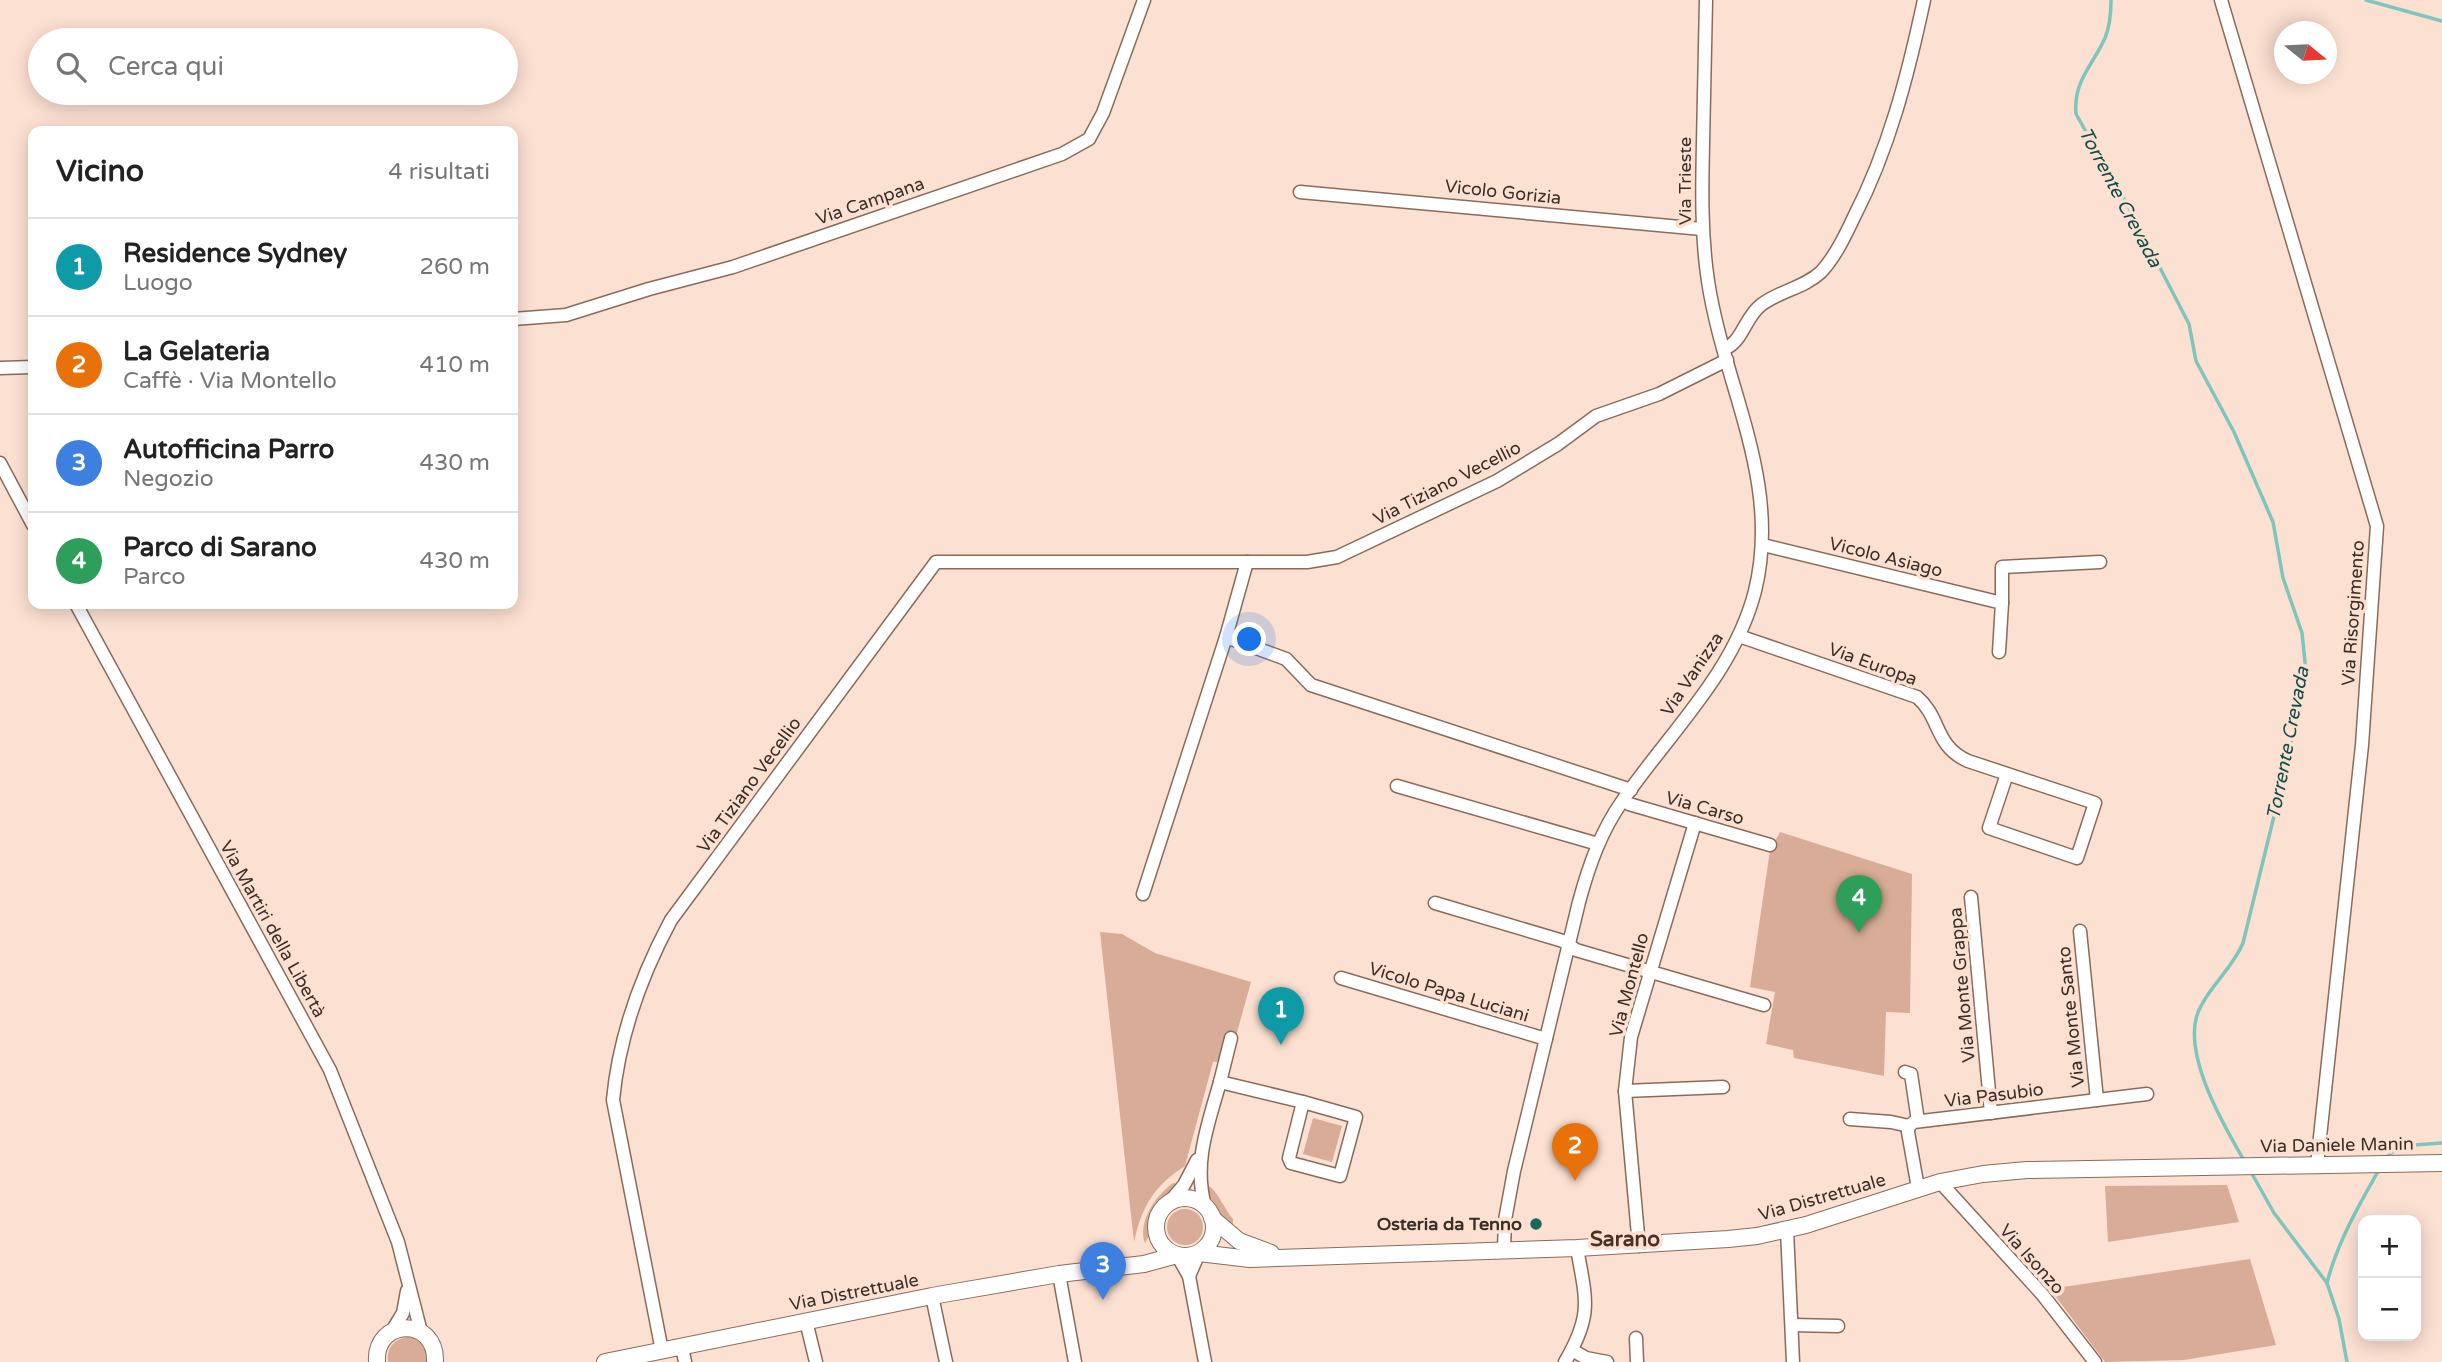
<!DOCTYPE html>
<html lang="it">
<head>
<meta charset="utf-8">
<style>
	:root { --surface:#fff; --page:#f6f6f6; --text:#222; --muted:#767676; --line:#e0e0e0; --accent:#b45309 }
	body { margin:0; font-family:"Varela Round",sans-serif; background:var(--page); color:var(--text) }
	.controls { position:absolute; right:21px; bottom:21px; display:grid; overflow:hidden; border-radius:14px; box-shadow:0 4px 18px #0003 }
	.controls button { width:63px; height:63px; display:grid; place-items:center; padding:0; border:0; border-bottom:2px solid var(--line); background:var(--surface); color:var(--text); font:35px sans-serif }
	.compass { position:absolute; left:2274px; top:21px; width:63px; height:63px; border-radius:50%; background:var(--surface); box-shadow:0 4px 18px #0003; rotate:108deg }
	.you { position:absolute; left:1250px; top:640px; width:24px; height:24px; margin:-18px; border:5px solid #fff; border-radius:50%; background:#1a73e8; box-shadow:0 0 0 10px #1a73e833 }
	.badge { display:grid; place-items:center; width:46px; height:46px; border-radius:50%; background:var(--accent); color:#fff; font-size:23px; font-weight:700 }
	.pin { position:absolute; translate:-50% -58px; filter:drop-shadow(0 2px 4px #0008) }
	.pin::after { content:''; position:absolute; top:37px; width:24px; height:21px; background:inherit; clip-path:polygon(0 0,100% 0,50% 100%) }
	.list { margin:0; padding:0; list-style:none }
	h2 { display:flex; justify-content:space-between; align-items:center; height:91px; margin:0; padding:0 28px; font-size:30px }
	h2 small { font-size:23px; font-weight:400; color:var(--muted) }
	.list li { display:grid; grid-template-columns:46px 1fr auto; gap:21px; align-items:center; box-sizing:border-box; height:98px; padding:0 28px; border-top:2px solid var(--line) }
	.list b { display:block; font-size:26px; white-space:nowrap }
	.list p { margin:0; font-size:23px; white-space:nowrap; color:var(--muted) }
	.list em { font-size:23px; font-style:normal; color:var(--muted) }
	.icon { flex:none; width:38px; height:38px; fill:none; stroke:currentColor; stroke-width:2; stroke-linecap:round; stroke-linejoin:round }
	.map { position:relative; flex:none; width:2442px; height:1362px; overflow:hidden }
	.search { position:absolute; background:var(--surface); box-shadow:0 4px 18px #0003; left:28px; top:28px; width:490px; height:77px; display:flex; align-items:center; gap:18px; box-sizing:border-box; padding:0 24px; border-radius:38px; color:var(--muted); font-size:26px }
	.panel { position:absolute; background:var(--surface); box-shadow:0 4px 18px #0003; left:28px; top:126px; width:490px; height:483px; border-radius:14px }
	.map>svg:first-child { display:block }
</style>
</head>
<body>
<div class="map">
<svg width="2442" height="1362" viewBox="0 0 2442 1362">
	<rect width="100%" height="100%" fill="#fce0d2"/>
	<!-- green -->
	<g fill="#d8ac96">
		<polygon points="1780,832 1912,874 1910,1013 1886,1012 1884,1076 1794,1058 1793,1050 1766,1044 1775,992 1750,987 1770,850"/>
		<path d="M 1100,932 L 1122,934 L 1155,953 L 1251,982 L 1229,1061 L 1213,1062 L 1185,1166 C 1154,1186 1142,1206 1134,1242 Z"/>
		<polygon points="1313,1118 1342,1126 1332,1162 1303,1154"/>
		<path d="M 1173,1183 L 1179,1184 L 1156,1212 L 1151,1233 L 1145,1243 C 1137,1222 1156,1195 1173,1183 Z"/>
		<polygon points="2227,1185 2239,1222 2108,1242 2105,1186"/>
		<path d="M 1205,1186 L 1209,1186 C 1219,1193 1224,1209 1233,1219 L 1233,1227 L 1219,1216 Z"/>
		<circle cx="1185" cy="1227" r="18"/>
		<polygon points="2250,1259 2276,1345 2184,1360 2105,1362 2050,1289"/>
		<path d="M 408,1337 C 421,1340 428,1348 426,1362 L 388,1362 C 386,1348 394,1339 408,1337 Z"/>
	</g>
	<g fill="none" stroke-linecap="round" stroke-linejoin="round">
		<!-- stream -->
		<g stroke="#7ec5bc" stroke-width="3.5">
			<path d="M 2111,0 C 2111,13 2110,26 2105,38 C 2093,65 2073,81 2076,114 L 2127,204 L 2189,324 L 2196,361 L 2234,432 L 2273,522 L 2283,578 L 2302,633 L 2305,662 L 2303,680 L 2287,763 L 2243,943 C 2233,967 2213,983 2201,1006 C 2177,1047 2224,1126 2245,1162"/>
			<polyline points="2366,0 2442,21"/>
			<polyline points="2386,1158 2399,1146 2442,1143"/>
			<polyline points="2251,1172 2274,1213 2327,1283 2339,1319 2347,1362"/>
			<path d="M 2327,1283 C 2337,1243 2360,1203 2380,1168"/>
		</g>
		<!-- minor casing -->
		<g stroke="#896b5b" stroke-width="15">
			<g id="minor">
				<polyline points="2221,0 2377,526 2362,745 2317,1165"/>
				<polyline points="1300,192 1702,229"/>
				<polyline points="513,319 566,315 649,289 733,267 1062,154 1089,139 1103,113 1144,0"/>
				<path d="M 1724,349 C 1742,343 1745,317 1761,305 C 1779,291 1804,288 1821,272 C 1835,257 1845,236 1854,217 C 1889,149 1908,75 1924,0"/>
				<polyline points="0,368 33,367"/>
				<polyline points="0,463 33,525"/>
				<polyline points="1763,545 2002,603 1999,652"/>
				<polyline points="2002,603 2002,567 2100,562"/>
				<polyline points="76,604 330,1070 398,1242 421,1332"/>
				<path d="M 1739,636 L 1917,697 C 1941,717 1934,746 1968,761 L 2095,803 L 2077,858 L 1989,828 L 2007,774"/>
				<polyline points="1226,637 1286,659 1311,685 1631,790"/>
				<polyline points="1397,786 1598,844"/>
				<polyline points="1629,804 1770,845"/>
				<polyline points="1143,894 1226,637 1247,562"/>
				<polyline points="1971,897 1991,1113"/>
				<polyline points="1435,903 1563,941 1576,950 1764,1005"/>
				<polyline points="2080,931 2097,1100"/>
				<polyline points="1341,978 1546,1039"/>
				<polyline points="1905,1072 1911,1074 1918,1121"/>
				<polyline points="1220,1082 1231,1038"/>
				<polyline points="1625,1091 1723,1087"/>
				<polygon points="1303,1102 1356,1117 1340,1176 1291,1163 1289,1158"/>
				<polyline points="1850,1119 1891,1122 1909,1126"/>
				<polyline points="1940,1182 2042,1294 2095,1362"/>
				<polyline points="1918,1188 1908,1132 1909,1126 1914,1122 2147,1094"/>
				<polyline points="1167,1205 1184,1185 1197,1160"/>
				<path d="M 1205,1206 C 1193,1162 1208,1125 1220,1082 L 1303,1102"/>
				<polyline points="1787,1230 1793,1362"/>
				<polyline points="1639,1246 1625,1091 1631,1037 1695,823"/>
				<path d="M 1504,1250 L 1505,1220 L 1514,1171 L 1579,902 C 1589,865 1601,831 1623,800 C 1670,732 1734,673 1755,591 C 1782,481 1724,387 1708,281 C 1701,235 1702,189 1703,143 C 1704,95 1705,48 1706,0"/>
				<polyline points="1177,1255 1189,1276 1199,1253"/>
				<polyline points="1059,1274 1075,1362"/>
				<polyline points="1189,1276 1205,1362"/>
				<polyline points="932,1296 946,1362"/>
				<polyline points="806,1321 816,1362"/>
				<polyline points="1792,1325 1838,1326"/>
				<polyline points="392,1331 403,1313 407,1291"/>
				<polyline points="1636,1338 1637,1362"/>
				<polyline points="682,1347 685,1362"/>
				<polyline points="1572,1350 1586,1358 1607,1362"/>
				<path d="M 662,1351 L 613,1100 C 619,1036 641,976 671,920 L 936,562 L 1307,562 L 1337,557 L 1497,481 L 1558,444 L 1596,416 L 1659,394 L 1727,360"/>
				<path d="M 1565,1362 C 1593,1314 1586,1300 1577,1248"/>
			</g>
		</g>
		<!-- major casing -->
		<g stroke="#896b5b" stroke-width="18">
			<g id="major">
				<circle cx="1185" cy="1227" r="29"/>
				<polyline points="1212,1218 1239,1241 1271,1253"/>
				<polyline points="1199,1253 1250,1259 1577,1248 1728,1239 1757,1236 1806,1225 1940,1182 1983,1174 2027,1170 2442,1163"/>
				<path d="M 377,1362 C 374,1318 437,1316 435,1362"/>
				<polyline points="605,1362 932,1296 1059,1274 1144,1264 1177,1255"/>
			</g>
		</g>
		<!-- minor -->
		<use href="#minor" stroke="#fff" stroke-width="12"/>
		<!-- major -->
		<use href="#major" stroke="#fff" stroke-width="16"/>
	</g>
	<!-- markers -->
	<circle fill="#1b665e" stroke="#fce0d2" stroke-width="2.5" cx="1536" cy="1224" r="7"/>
	<g text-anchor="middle" stroke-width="7" stroke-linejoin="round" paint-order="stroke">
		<!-- street labels -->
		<g font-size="18" fill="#3b2e27" stroke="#fce0d2">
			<text transform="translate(1685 181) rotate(-90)" y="6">Via Trieste</text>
			<text transform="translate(1503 192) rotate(6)" y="6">Vicolo Gorizia</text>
			<text transform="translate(870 201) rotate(-19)" y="6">Via Campana</text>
			<text transform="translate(1447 483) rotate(-27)" y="6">Via Tiziano Vecellio</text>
			<text transform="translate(1886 557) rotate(14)" y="6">Vicolo Asiago</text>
			<text transform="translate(2353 613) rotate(-86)" y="6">Via Risorgimento</text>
			<text transform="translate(1873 664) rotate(20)" y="6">Via Europa</text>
			<text transform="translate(1692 674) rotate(-56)" y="6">Via Vanizza</text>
			<text transform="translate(749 785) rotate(-54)" y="6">Via Tiziano Vecellio</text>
			<text transform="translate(1705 808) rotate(16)" y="6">Via Carso</text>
			<text transform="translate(273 929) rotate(61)" y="6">Via Martiri della Libertà</text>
			<text transform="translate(1629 985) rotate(-75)" y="6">Via Montello</text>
			<text transform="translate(1962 985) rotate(-95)" y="6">Via Monte Grappa</text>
			<text transform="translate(1449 992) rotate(17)" y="6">Vicolo Papa Luciani</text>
			<text transform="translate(2071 1017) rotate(-96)" y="6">Via Monte Santo</text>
			<text transform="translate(1994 1095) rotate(-7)" y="6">Via Pasubio</text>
			<text transform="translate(2337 1145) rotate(-1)" y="6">Via Daniele Manin</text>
			<text transform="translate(1822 1197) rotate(-16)" y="6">Via Distrettuale</text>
			<text transform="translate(2032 1259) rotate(48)" y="6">Via Isonzo</text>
			<text transform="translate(854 1292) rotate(-11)" y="6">Via Distrettuale</text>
		</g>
		<!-- poi labels -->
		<g font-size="18" font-weight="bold" fill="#3b2e27" stroke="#fce0d2" text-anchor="end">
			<text x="1522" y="1230">Osteria da Tenno</text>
		</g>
		<!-- water labels -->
		<g font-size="19" font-style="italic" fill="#0e4e48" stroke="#fce0d2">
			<text transform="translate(2121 197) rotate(62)" y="7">Torrente Crevada</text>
			<text transform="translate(2287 743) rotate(-79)" y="7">Torrente Crevada</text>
		</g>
		<!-- quarter labels -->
		<g font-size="21" font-weight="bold" fill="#4b3022" stroke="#fce0d2">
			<text x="1625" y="1246">Sarano</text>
		</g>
	</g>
</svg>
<div class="controls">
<button>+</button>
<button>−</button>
</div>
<svg class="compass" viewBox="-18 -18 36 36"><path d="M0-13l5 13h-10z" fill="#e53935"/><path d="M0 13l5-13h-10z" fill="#767676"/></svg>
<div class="you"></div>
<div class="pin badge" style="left:1281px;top:1045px;background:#0f9aa8">1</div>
<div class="pin badge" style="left:1575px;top:1181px;background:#e8710a">2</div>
<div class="pin badge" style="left:1103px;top:1300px;background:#3f7fe0">3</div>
<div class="pin badge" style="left:1859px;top:933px;background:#2e9e5b">4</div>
<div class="search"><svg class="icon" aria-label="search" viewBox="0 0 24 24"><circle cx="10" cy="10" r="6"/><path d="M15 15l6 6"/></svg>Cerca qui</div>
<section class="panel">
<h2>Vicino<small>4 risultati</small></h2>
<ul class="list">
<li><span class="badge" style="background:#0f9aa8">1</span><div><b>Residence Sydney</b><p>Luogo</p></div><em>260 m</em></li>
<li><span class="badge" style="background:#e8710a">2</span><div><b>La Gelateria</b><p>Caffè · Via Montello</p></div><em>410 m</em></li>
<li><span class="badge" style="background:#3f7fe0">3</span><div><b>Autofficina Parro</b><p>Negozio</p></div><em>430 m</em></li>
<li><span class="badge" style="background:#2e9e5b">4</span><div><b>Parco di Sarano</b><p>Parco</p></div><em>430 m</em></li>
</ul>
</section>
</div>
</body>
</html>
